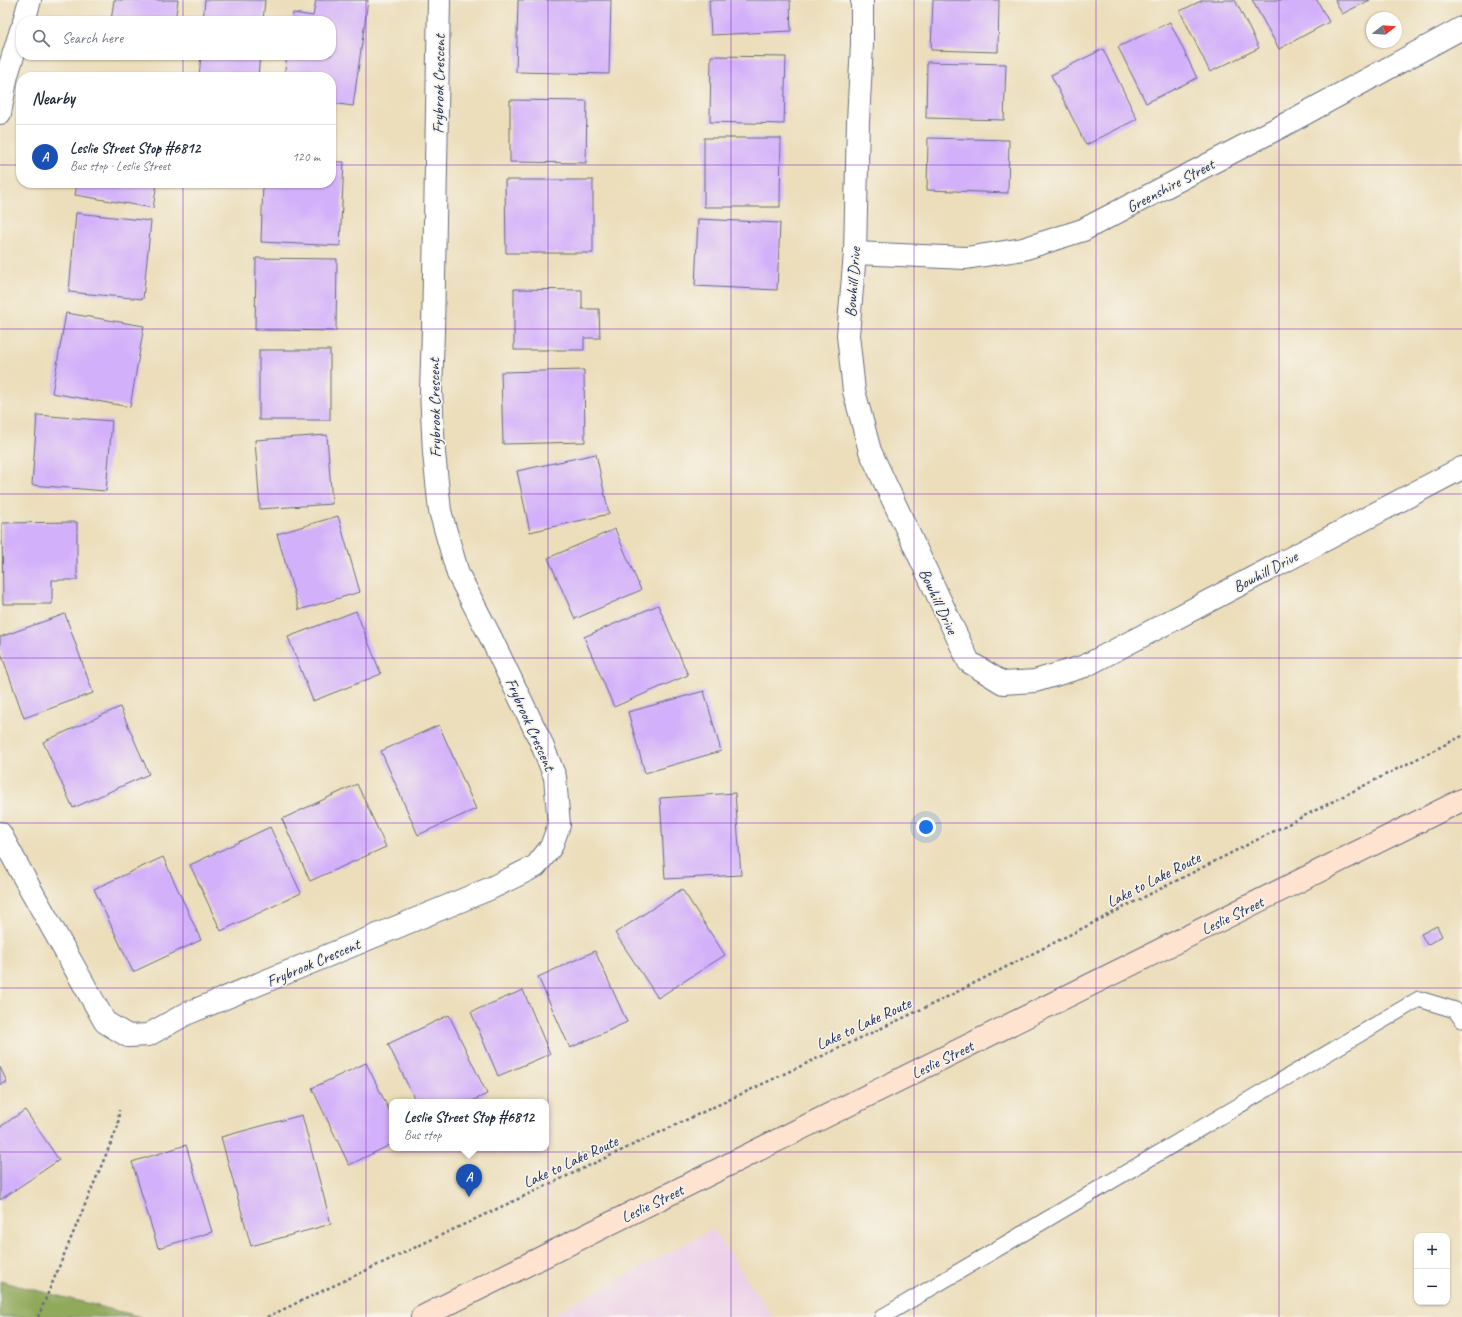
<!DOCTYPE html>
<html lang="en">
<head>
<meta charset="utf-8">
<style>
	:root { --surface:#fff; --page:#f2f2f3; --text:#1f2937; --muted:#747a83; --line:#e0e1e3; --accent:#d1495b }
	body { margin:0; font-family:Caveat,sans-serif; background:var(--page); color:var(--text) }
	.controls { position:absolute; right:12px; bottom:12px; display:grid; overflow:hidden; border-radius:8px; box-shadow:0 1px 3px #0004 }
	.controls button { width:36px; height:36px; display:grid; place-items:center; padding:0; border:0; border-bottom:1px solid var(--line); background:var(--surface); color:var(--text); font:20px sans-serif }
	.compass { position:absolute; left:1366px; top:12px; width:36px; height:36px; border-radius:50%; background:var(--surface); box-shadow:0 1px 3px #0004; rotate:73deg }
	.you { position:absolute; left:926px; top:827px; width:14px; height:14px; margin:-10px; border:3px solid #fff; border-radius:50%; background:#1a73e8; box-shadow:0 0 0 6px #1a73e833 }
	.badge { display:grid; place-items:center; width:26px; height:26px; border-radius:50%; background:var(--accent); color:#fff; font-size:13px; font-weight:700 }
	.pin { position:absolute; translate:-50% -33px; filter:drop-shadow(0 1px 2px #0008) }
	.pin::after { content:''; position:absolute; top:21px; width:14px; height:12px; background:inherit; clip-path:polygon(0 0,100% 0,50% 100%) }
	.popup { position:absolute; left:389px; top:1099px; width:160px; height:52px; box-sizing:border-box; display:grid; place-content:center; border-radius:8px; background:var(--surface); filter:drop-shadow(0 1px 3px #0005); font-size:13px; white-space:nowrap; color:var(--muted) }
	.popup b { font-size:15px; color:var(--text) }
	.popup::after { content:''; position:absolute; left:50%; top:100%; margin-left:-8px; border:8px solid transparent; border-top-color:var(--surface) }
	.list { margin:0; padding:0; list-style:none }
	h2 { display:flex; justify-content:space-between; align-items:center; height:52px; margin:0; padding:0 16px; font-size:17px }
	h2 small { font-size:13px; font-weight:400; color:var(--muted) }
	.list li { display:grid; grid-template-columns:26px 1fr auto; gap:12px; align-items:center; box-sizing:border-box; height:64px; padding:0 16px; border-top:1px solid var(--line) }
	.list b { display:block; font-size:15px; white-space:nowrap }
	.list p { margin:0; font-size:13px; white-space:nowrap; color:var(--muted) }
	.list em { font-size:13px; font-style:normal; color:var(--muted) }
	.icon { flex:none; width:22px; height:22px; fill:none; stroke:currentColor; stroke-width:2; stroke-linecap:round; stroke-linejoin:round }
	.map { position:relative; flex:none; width:1462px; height:1317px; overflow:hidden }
	.search { position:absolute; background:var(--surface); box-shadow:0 1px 3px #0004; left:16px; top:16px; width:320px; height:44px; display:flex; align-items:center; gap:10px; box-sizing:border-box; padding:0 14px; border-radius:16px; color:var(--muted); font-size:15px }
	.panel { position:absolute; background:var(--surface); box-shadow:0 1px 3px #0004; left:16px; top:72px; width:320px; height:116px; border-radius:16px }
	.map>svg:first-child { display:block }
</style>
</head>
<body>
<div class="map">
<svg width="1462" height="1317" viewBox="0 0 1462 1317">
	<rect width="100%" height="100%" fill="#f7f3e8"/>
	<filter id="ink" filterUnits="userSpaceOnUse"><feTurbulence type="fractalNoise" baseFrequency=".025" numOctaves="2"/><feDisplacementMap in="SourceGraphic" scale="8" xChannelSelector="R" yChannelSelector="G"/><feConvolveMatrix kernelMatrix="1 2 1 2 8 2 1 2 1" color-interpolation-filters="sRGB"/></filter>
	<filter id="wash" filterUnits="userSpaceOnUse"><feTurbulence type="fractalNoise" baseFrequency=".012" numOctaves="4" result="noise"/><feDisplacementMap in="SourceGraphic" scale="16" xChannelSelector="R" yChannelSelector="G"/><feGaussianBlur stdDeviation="0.9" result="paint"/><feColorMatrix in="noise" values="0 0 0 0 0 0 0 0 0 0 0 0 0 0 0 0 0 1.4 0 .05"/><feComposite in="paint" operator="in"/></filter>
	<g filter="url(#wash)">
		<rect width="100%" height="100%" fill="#ecdebb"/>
		<!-- built -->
		<polygon fill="#edd1e9" points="713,1229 773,1317 548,1317"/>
		<!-- forest -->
		<polygon fill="#90a95a" stroke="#566c5c" points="0,1281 141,1317 0,1317"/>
		<g id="blocks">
			<!-- building -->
			<g fill="#d3b0fa">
				<polygon points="114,0 178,0 175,21 111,21"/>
				<polygon points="205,0 265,0 263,21 203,21"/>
				<polygon points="316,0 368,0 353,106 331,103 331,77 284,77 287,55 331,55 331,21 292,21 293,13 313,16"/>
				<polygon points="518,0 611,0 609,74 516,72"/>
				<polygon points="709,0 790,0 791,31 711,35"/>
				<polygon points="933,0 999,0 998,52 931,50"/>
				<polygon points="1203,0 1235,0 1259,48 1210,72 1180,11"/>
				<polygon points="1252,0 1317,0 1329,22 1279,49"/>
				<polygon points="1335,0 1370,0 1342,14"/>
				<polygon points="1170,22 1197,78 1146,103 1118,47"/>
				<polygon points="1103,49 1137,119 1086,145 1051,75"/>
				<polygon points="201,55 260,55 258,77 199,77"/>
				<polygon points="711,56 786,57 784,124 710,122"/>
				<polygon points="927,62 1006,64 1004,120 926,118"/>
				<polygon points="510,100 587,101 586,163 510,162"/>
				<polygon points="704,138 781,138 780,207 704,207"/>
				<polygon points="928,138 1009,140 1008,193 927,190"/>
				<polygon points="331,162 344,162 340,246 261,242 263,183 331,183"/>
				<polygon points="505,180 593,180 593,253 506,253"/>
				<polygon points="77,183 157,183 153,208 75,195"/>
				<polygon points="76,213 151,221 143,299 69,292"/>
				<polygon points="698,219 780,223 777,290 695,286"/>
				<polygon points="256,258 337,259 336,331 255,330"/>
				<polygon points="514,289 582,290 582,309 599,309 600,338 584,338 584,350 514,350"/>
				<polygon points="66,313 144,326 130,407 52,393"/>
				<rect x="259" y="350" width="71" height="70"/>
				<polygon points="584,370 585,442 503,444 501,372"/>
				<polygon points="37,415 112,421 106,491 32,485"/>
				<polygon points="327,435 332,504 260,509 255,440"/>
				<polygon points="596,454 609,514 530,532 517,471"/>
				<polygon points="338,516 360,592 299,610 277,534"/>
				<polygon points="77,522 77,580 52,580 52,604 3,604 2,523"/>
				<polygon points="615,529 641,590 575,619 548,558"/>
				<polygon points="658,605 688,675 614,707 584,637"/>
				<polygon points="356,611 381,674 313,701 288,637"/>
				<polygon points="65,614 93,693 24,718 0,650 0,637"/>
				<polygon points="704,691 721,751 645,773 628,712"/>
				<polygon points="120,707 149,774 73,808 43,742"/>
				<polygon points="439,725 476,809 418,835 381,751"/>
				<polygon points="357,784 386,847 310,881 282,819"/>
				<polygon points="735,793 741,875 665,879 660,798"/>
				<polygon points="270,827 301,893 221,931 190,865"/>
				<polygon points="163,857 201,940 133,972 94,889"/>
				<polygon points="682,889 725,955 658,998 615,933"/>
				<polygon points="1437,926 1442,936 1427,945 1421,934"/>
				<polygon points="595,951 627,1022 570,1048 538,977"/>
				<polygon points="523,990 550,1054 498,1076 471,1012"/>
				<polygon points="449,1015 487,1094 470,1102 416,1102 388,1044"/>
				<polygon points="366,1063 392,1116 392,1144 349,1165 312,1088"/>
				<polygon points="0,1067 7,1082 0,1085"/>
				<polygon points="25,1110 59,1160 0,1200 0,1127"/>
				<polygon points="302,1115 331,1224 251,1246 221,1137"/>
				<polygon points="186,1145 212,1232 158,1248 132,1162"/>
			</g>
		</g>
	</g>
	<g filter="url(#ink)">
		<use href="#blocks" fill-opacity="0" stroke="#646c7f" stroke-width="1"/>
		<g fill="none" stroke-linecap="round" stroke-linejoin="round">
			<!-- service casing -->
			<g stroke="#646c7f" stroke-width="17">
				<polyline id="service" points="882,1317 1419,999 1455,1010 1462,1020"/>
			</g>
			<!-- minor casing -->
			<g stroke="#646c7f" stroke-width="24">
				<g id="minor">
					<polyline points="862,0 862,44 858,121 855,253 848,335 854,391 870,451 969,662 1003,683 1035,681 1085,666 1462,468"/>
					<polyline points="24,21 30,0"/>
					<polyline points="0,113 7,75 21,30"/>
					<polyline points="855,253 966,258 1023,249 1083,230 1282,126 1462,28"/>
					<polyline points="0,833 27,883 105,1022 128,1036 148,1035 186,1014 489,889 536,866 551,847 559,825 555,777 541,742 491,638 458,574 440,511 434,453 431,391 433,331 439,0"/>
				</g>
			</g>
			<!-- secondary casing -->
			<g stroke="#646c7f" stroke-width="24">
				<polyline id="secondary" points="422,1317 1462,800"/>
			</g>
			<!-- path -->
			<g stroke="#646c7f" stroke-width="2.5" stroke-dasharray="3 3" stroke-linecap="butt">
				<polyline points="38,1317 118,1126 119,1110"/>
				<polyline points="267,1317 937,1002 1462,736"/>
			</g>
			<!-- service -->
			<use href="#service" stroke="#fff" stroke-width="15"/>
			<!-- minor -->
			<use href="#minor" stroke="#fff" stroke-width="22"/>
			<!-- secondary -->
			<use href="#secondary" stroke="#fee3d1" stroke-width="22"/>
		</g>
	</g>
	<!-- grid -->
	<path fill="none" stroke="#7b2cbf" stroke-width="1" stroke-opacity="0.55" d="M 183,0 L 183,21M 366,0 L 366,1317M 548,0 L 548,1317M 731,0 L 731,1317M 914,0 L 914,1317M 1096,0 L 1096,1317M 1279,0 L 1279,1317M 183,55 L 183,77M 0,165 L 21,165M 331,165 L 1462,165M 183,183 L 183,1317M 0,329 L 1462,329M 0,494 L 1462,494M 0,658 L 1462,658M 0,823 L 1462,823M 0,988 L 1462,988M 0,1152 L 1462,1152"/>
	<g text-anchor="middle" stroke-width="3.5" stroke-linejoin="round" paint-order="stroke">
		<!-- street labels -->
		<g font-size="16" fill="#1b2f5e" stroke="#f7f3e8">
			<text transform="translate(438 84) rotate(-89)" y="6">Frybrook Crescent</text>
			<text transform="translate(1170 185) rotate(-28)" y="6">Greenshire Street</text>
			<text transform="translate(852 282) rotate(-86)" y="6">Bowhill Drive</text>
			<text transform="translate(434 408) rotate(-91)" y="6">Frybrook Crescent</text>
			<text transform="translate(1265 571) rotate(-28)" y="6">Bowhill Drive</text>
			<text transform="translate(939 601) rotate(65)" y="6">Bowhill Drive</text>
			<text transform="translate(531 724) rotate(66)" y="6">Frybrook Crescent</text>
			<text transform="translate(1153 879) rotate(-27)" y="6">Lake to Lake Route</text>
			<text transform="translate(1232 915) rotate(-26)" y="6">Leslie Street</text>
			<text transform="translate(313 962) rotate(-23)" y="6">Frybrook Crescent</text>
			<text transform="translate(863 1023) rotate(-25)" y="6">Lake to Lake Route</text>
			<text transform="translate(942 1059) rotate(-26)" y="6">Leslie Street</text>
			<text transform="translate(570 1161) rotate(-25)" y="6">Lake to Lake Route</text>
			<text transform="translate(652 1203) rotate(-26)" y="6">Leslie Street</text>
		</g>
	</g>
</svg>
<div class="controls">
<button>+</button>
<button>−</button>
</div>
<svg class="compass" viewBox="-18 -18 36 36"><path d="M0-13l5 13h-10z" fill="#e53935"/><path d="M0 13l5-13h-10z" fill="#747a83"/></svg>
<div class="you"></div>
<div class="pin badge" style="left:469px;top:1197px;background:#1a4fb4">A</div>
<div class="popup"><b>Leslie Street Stop #6812</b>Bus stop</div>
<div class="search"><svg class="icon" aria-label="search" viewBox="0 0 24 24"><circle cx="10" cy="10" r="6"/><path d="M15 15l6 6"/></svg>Search here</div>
<section class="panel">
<h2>Nearby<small></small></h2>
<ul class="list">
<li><span class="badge" style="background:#1a4fb4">A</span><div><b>Leslie Street Stop #6812</b><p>Bus stop · Leslie Street</p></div><em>120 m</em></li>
</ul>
</section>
</div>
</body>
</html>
